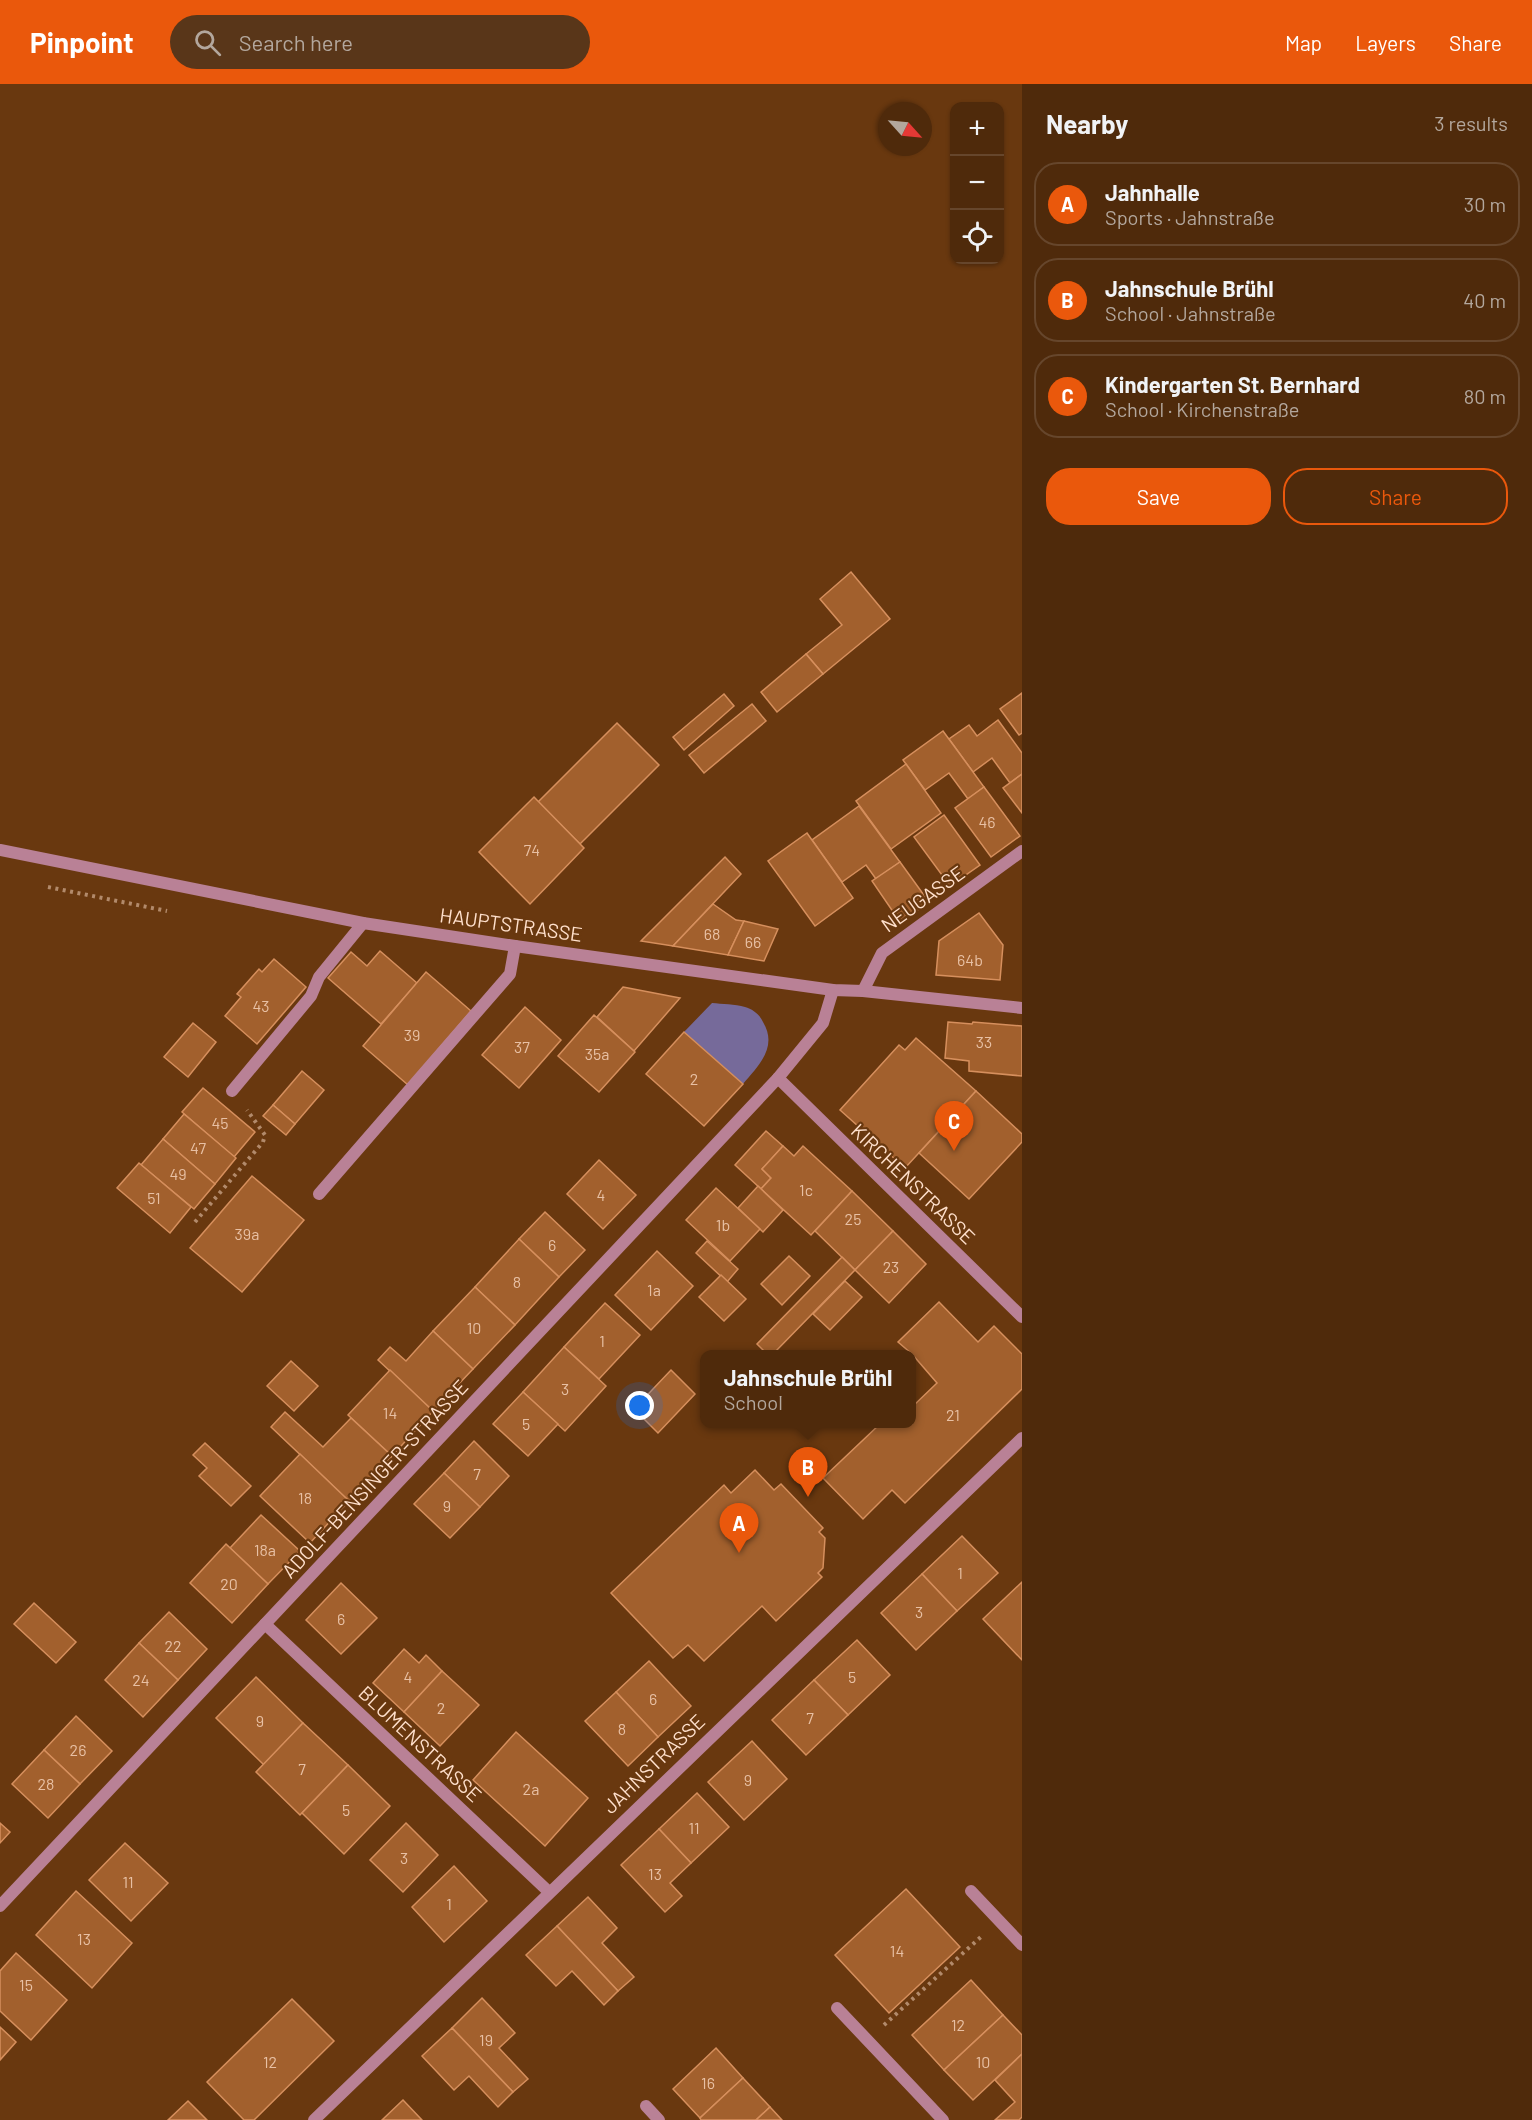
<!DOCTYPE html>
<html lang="en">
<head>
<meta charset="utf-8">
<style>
	:root { --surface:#4f2a0b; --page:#593619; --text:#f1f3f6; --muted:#b3a79d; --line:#66462c; --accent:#ea580c }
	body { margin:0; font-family:Barlow,sans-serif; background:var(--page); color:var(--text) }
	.controls { position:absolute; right:18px; top:18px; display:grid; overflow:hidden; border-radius:12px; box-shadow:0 2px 4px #0004 }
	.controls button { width:54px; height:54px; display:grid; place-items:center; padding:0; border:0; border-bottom:2px solid var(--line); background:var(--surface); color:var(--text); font:30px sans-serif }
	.compass { position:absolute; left:878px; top:18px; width:54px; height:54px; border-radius:50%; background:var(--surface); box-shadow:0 2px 4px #0004; rotate:117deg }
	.you { position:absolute; left:640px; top:1322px; width:21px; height:21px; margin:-15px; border:4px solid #fff; border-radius:50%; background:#1a73e8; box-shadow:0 0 0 9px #1a73e833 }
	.badge { display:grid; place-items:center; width:39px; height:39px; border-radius:50%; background:var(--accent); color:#fff; font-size:20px; font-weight:700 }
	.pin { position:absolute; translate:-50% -50px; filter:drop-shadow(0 2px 3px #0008) }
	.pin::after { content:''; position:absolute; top:32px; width:21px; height:18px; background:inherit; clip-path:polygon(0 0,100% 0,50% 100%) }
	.popup { position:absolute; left:700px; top:1266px; width:216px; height:78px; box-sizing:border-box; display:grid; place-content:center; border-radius:12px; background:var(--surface); filter:drop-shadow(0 2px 4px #0005); font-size:20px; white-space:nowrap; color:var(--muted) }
	.popup b { font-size:22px; color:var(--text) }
	.popup::after { content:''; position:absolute; left:50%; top:100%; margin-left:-12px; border:12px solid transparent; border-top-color:var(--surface) }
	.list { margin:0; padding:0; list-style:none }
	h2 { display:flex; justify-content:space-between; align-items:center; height:78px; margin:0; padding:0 24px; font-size:26px }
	h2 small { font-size:20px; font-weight:400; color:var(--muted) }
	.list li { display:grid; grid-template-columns:39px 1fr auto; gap:18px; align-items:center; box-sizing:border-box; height:84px; margin:0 12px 12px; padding:0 12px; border:2px solid var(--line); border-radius:24px }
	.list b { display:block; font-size:22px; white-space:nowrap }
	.list p { margin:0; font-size:20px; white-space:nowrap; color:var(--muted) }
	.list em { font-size:20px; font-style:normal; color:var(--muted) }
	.actions { display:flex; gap:12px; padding:18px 24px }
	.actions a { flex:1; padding:14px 0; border:2px solid var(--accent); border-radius:24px; text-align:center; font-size:21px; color:var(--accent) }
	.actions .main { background:var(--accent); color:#fff }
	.icon { flex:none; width:33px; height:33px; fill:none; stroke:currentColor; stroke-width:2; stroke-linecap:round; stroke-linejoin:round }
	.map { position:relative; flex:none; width:1022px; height:2036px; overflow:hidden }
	header { display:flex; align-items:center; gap:36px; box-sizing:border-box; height:84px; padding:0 30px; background:var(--accent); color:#fff }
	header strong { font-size:28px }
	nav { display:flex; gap:33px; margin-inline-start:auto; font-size:21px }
	.search { width:420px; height:54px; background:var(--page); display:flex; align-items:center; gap:15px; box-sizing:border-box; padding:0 21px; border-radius:33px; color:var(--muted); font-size:22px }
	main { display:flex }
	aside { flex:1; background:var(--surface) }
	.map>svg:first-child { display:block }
</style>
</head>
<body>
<header>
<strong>Pinpoint</strong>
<div class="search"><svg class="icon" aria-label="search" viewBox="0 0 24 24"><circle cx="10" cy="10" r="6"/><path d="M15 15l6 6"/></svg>Search here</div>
<nav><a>Map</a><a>Layers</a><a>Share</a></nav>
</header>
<main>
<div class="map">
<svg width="1022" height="2036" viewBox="0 0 1022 2036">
	<rect width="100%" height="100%" fill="#69380f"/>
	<!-- green -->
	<path fill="#766a9a" d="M 712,919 C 722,920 735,920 745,923 C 753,925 760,931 763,938 C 778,963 759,981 743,1000 L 684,948 Z"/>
	<!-- building -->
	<g fill="#a2602d" stroke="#d68f5d" stroke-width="1.5">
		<polygon points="851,488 890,535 823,590 806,570 842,541 820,515"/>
		<polygon points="806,570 823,590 777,628 761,608"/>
		<polygon points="1022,609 1022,649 1019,651 1000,625"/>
		<polygon points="724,610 734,622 684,666 673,653"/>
		<polygon points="752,620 766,637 704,689 689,671"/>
		<polygon points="998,636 1022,669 1022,690 1010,699 992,674 973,688 949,655 969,641 977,652"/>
		<polygon points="617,639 659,681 580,760 538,718"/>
		<polygon points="943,647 984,703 968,715 949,689 925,706 903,676"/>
		<polygon points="906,680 941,729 891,765 856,717"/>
		<polygon points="1022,690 1022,729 1003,704"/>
		<polygon points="984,703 1020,752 991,773 955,724"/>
		<polygon points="534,713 584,764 530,820 479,768"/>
		<polygon points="859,722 900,778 876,795 866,781 842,798 812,756"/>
		<polygon points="944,731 980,781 950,802 914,753"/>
		<polygon points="807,749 853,814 815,842 768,777"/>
		<polygon points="725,773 741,790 673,862 641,857"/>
		<polygon points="900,778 929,818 900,838 872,797"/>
		<polygon points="713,820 736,836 744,837 728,871 673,862"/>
		<polygon points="979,829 1003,861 1000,896 936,891 939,857"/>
		<polygon points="744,837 778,845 764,877 728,871"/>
		<polygon points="380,867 417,899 381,940 328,894 351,868 367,882"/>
		<polygon points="274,875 306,903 257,960 225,932 241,913 237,910 259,885 262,888"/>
		<polygon points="426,888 471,927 408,1001 363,962"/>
		<polygon points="623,903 680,914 634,967 597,933"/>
		<polygon points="525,923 561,956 519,1004 482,971"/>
		<polygon points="594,931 635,968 599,1008 558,972"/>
		<polygon points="948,938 972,940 973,938 1022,942 1022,992 969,987 969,977 945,974"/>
		<polygon points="193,939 216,958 188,993 164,973"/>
		<polygon points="684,948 743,1000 704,1042 646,990"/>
		<polygon points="916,954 976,1007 905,1084 840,1026 899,961 905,966"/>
		<polygon points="302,987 324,1006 295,1040 273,1021"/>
		<polygon points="203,1004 255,1048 234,1073 182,1028"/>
		<polygon points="976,1007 1022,1050 1022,1058 969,1115 919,1069"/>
		<polygon points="273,1021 295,1040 286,1051 263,1032"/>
		<polygon points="184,1030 236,1074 215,1100 163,1055"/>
		<polygon points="766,1047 783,1062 762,1085 771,1094 761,1105 735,1081"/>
		<polygon points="163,1055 215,1100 194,1125 141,1081"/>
		<polygon points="783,1062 794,1072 803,1062 852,1107 811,1151 761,1105 771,1094 762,1085"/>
		<polygon points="599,1076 636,1111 603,1145 567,1110"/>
		<polygon points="139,1079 191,1123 170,1149 117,1104"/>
		<polygon points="252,1092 304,1136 242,1208 190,1164"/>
		<polygon points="758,1102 783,1126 763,1148 738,1124"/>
		<polygon points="716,1104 760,1145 730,1177 686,1136"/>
		<polygon points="852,1107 893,1147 855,1186 815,1147"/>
		<polygon points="545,1128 585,1166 559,1193 519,1155"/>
		<polygon points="893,1147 926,1180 889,1219 855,1186"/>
		<polygon points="519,1155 559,1193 515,1241 475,1203"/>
		<polygon points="707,1157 738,1185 727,1198 696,1169"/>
		<polygon points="657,1167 693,1202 651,1246 615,1211"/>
		<polygon points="789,1172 810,1192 782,1221 761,1200"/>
		<polygon points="842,1173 855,1186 773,1270 767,1270 757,1260"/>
		<polygon points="721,1191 746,1215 724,1237 699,1213"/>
		<polygon points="845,1197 862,1213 830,1246 813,1230"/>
		<polygon points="475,1203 515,1241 473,1285 433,1247"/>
		<polygon points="939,1218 978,1258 994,1242 1022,1270 1022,1305 905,1419 892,1406 863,1435 823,1394 880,1340 912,1340 912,1323 937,1299 912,1270 898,1258"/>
		<polygon points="605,1219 640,1251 599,1295 564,1263"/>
		<polygon points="433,1247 473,1285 433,1327 378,1276 390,1263 406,1277"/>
		<polygon points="564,1263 606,1302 565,1347 523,1308"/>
		<polygon points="291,1277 318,1302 294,1327 267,1302"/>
		<polygon points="390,1286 433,1327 392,1372 348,1331"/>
		<polygon points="671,1286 695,1310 658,1349 634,1325"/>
		<polygon points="523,1308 558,1340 528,1372 493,1340"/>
		<polygon points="285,1328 323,1363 351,1334 392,1372 349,1417 271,1343"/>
		<polygon points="474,1357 509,1392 480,1423 444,1389"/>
		<polygon points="205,1359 251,1402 231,1422 199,1392 207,1384 193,1371"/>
		<polygon points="300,1370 349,1417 310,1459 260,1412"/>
		<polygon points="755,1386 774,1406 781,1400 823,1444 819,1448 825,1454 823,1484 818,1489 822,1493 776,1537 762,1522 704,1577 688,1561 673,1574 611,1509 724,1401 731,1409"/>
		<polygon points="444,1389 480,1423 450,1454 414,1420"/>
		<polygon points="261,1431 300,1467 268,1500 230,1464"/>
		<polygon points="962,1452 998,1489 957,1527 922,1490"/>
		<polygon points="226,1460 268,1500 232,1539 190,1499"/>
		<polygon points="922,1490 957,1527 916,1566 881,1529"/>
		<polygon points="1022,1498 1022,1576 983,1535"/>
		<polygon points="341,1499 377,1534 341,1570 306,1536"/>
		<polygon points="34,1519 76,1558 56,1579 14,1540"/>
		<polygon points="169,1528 207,1565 178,1596 139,1559"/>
		<polygon points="857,1556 890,1591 848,1631 814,1596"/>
		<polygon points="139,1559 178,1596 143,1633 105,1596"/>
		<polygon points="404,1565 419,1579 426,1571 442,1587 404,1628 373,1599"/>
		<polygon points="649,1577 691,1622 658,1653 616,1608"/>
		<polygon points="442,1587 479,1621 440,1662 404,1628"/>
		<polygon points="256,1593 303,1639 264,1681 216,1634"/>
		<polygon points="814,1596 848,1631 806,1671 772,1636"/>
		<polygon points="616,1608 658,1653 628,1682 585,1637"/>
		<polygon points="76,1632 112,1667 80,1700 44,1666"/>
		<polygon points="303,1639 348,1681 300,1731 256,1688"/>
		<polygon points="516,1648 588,1714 545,1762 473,1696"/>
		<polygon points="752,1657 787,1695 744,1736 708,1698"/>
		<polygon points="44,1666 80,1700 48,1734 12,1700"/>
		<polygon points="348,1681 390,1722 344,1770 302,1729"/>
		<polygon points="697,1709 729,1743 691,1779 659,1745"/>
		<polygon points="0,1739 10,1748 0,1759"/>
		<polygon points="406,1739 438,1771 403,1808 370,1776"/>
		<polygon points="659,1745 691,1779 670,1799 682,1812 665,1828 621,1781"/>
		<polygon points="125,1759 168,1799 131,1837 89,1796"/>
		<polygon points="454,1782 487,1817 444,1858 412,1823"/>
		<polygon points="906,1805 960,1863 889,1929 835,1871"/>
		<polygon points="76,1807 132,1859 92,1904 36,1851"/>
		<polygon points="588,1813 617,1844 602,1859 634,1893 618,1907 557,1842"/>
		<polygon points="557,1842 618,1907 604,1921 572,1887 556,1902 526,1871"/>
		<polygon points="16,1869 67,1916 31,1956 0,1927 0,1887"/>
		<polygon points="971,1896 1003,1931 944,1986 912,1951"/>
		<polygon points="482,1914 515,1949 499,1964 528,1995 513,2008 452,1944"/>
		<polygon points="292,1915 334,1957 254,2036 244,2036 207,1998"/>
		<polygon points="1003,1931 1022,1951 1022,1970 973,2016 944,1986"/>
		<polygon points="0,1943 16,1958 0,1976"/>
		<polygon points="452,1944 513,2008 498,2023 469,1992 454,2006 422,1972"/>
		<polygon points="716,1964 743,1994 700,2034 673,2005"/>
		<polygon points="1022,1970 1022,2033 1019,2036 995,2036 1015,2018 995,1996"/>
		<polygon points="743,1994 770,2023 756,2036 701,2036 700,2034"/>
		<polygon points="403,2016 422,2036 382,2036"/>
		<polygon points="188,2017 207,2036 168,2036"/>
		<polygon points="770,2023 782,2036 756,2036"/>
	</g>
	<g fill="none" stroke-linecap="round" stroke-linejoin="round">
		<!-- path -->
		<g stroke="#b28a6b" stroke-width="4" stroke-dasharray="3 4.5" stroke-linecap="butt">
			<polyline points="48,803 167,827"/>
			<polyline points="195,1138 263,1058 265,1051 247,1026"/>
			<polyline points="884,1941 983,1851"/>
		</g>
		<!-- service -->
		<g stroke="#b98196" stroke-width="12">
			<polyline points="232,1007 311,912 319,893 363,839"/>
			<polyline points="319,1110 510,890 515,862"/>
			<polyline points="971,1807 1022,1861"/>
		</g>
		<!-- minor -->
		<g stroke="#b98196" stroke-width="12">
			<polyline points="0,766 363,839 515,862 833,906 863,907 1022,924"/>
			<polyline points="863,907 882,869 1022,767"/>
			<polyline points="778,994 1022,1233"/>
			<polyline points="265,1540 549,1808"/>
			<polyline points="0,1822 778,994 823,939 833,906"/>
			<polyline points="837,1924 943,2036"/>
			<polyline points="646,2022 659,2036"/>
			<polyline points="314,2036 1022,1354"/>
		</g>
	</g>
	<g text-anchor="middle" stroke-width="4.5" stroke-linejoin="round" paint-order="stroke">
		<!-- number labels -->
		<g font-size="16" fill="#e8c0a4">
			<text x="987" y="744">46</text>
			<text x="532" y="772">74</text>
			<text x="712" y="856">68</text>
			<text x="753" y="864">66</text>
			<text x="970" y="882">64b</text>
			<text x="261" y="928">43</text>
			<text x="412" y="957">39</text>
			<text x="984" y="964">33</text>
			<text x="522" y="969">37</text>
			<text x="597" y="976">35a</text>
			<text x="694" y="1001">2</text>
			<text x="220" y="1045">45</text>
			<text x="198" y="1070">47</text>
			<text x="178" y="1096">49</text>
			<text x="806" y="1112">1c</text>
			<text x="601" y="1117">4</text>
			<text x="154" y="1120">51</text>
			<text x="853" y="1141">25</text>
			<text x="723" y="1147">1b</text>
			<text x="247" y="1156">39a</text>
			<text x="552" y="1167">6</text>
			<text x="891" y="1189">23</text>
			<text x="517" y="1204">8</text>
			<text x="654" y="1212">1a</text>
			<text x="474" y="1250">10</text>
			<text x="602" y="1263">1</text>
			<text x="565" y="1311">3</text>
			<text x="390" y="1335">14</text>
			<text x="953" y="1337">21</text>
			<text x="526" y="1346">5</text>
			<text x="477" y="1396">7</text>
			<text x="305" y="1420">18</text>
			<text x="447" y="1428">9</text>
			<text x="265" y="1472">18a</text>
			<text x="960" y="1495">1</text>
			<text x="229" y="1506">20</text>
			<text x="919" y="1534">3</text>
			<text x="341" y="1541">6</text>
			<text x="173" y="1568">22</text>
			<text x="408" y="1599">4</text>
			<text x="852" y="1599">5</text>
			<text x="141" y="1602">24</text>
			<text x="653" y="1621">6</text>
			<text x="441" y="1630">2</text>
			<text x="810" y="1640">7</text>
			<text x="260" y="1643">9</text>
			<text x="622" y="1651">8</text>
			<text x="78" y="1672">26</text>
			<text x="302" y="1691">7</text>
			<text x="748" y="1702">9</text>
			<text x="46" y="1706">28</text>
			<text x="531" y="1711">2a</text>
			<text x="346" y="1732">5</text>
			<text x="694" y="1750">11</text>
			<text x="404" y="1780">3</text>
			<text x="655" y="1796">13</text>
			<text x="128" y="1804">11</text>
			<text x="449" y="1826">1</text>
			<text x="84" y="1861">13</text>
			<text x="897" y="1873">14</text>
			<text x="26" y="1907">15</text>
			<text x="958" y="1947">12</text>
			<text x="486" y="1962">19</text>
			<text x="270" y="1984">12</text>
			<text x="983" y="1984">10</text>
			<text x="708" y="2005">16</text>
		</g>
		<!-- street labels -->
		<g font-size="20" fill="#ffe0cc" stroke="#69380f">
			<text transform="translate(923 815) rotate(-36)" y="7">NEUGASSE</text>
			<text transform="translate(511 841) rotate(8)" y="7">HAUPTSTRASSE</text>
			<text transform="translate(913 1100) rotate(44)" y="7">KIRCHENSTRASSE</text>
			<text transform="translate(375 1395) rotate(-47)" y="7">ADOLF-BENSINGER-STRASSE</text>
			<text transform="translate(420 1660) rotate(43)" y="7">BLUMENSTRASSE</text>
			<text transform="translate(654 1680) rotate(-44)" y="7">JAHNSTRASSE</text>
		</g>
	</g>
</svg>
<div class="controls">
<button>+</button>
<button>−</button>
<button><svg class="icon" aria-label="locate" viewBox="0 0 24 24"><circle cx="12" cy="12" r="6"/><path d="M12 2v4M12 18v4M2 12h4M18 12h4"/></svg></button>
</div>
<svg class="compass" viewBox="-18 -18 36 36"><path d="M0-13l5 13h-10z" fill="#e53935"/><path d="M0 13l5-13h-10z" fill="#b3a79d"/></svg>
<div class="you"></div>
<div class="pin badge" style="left:739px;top:1469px">A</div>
<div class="pin badge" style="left:808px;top:1413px">B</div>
<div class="popup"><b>Jahnschule Brühl</b>School</div>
<div class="pin badge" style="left:954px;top:1067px">C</div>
</div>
<aside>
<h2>Nearby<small>3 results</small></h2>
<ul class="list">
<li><span class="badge">A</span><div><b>Jahnhalle</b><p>Sports · Jahnstraße</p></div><em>30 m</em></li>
<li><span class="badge">B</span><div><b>Jahnschule Brühl</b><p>School · Jahnstraße</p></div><em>40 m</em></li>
<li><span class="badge">C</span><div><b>Kindergarten St. Bernhard</b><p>School · Kirchenstraße</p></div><em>80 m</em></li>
</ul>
<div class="actions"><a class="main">Save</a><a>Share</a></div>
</aside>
</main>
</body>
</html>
